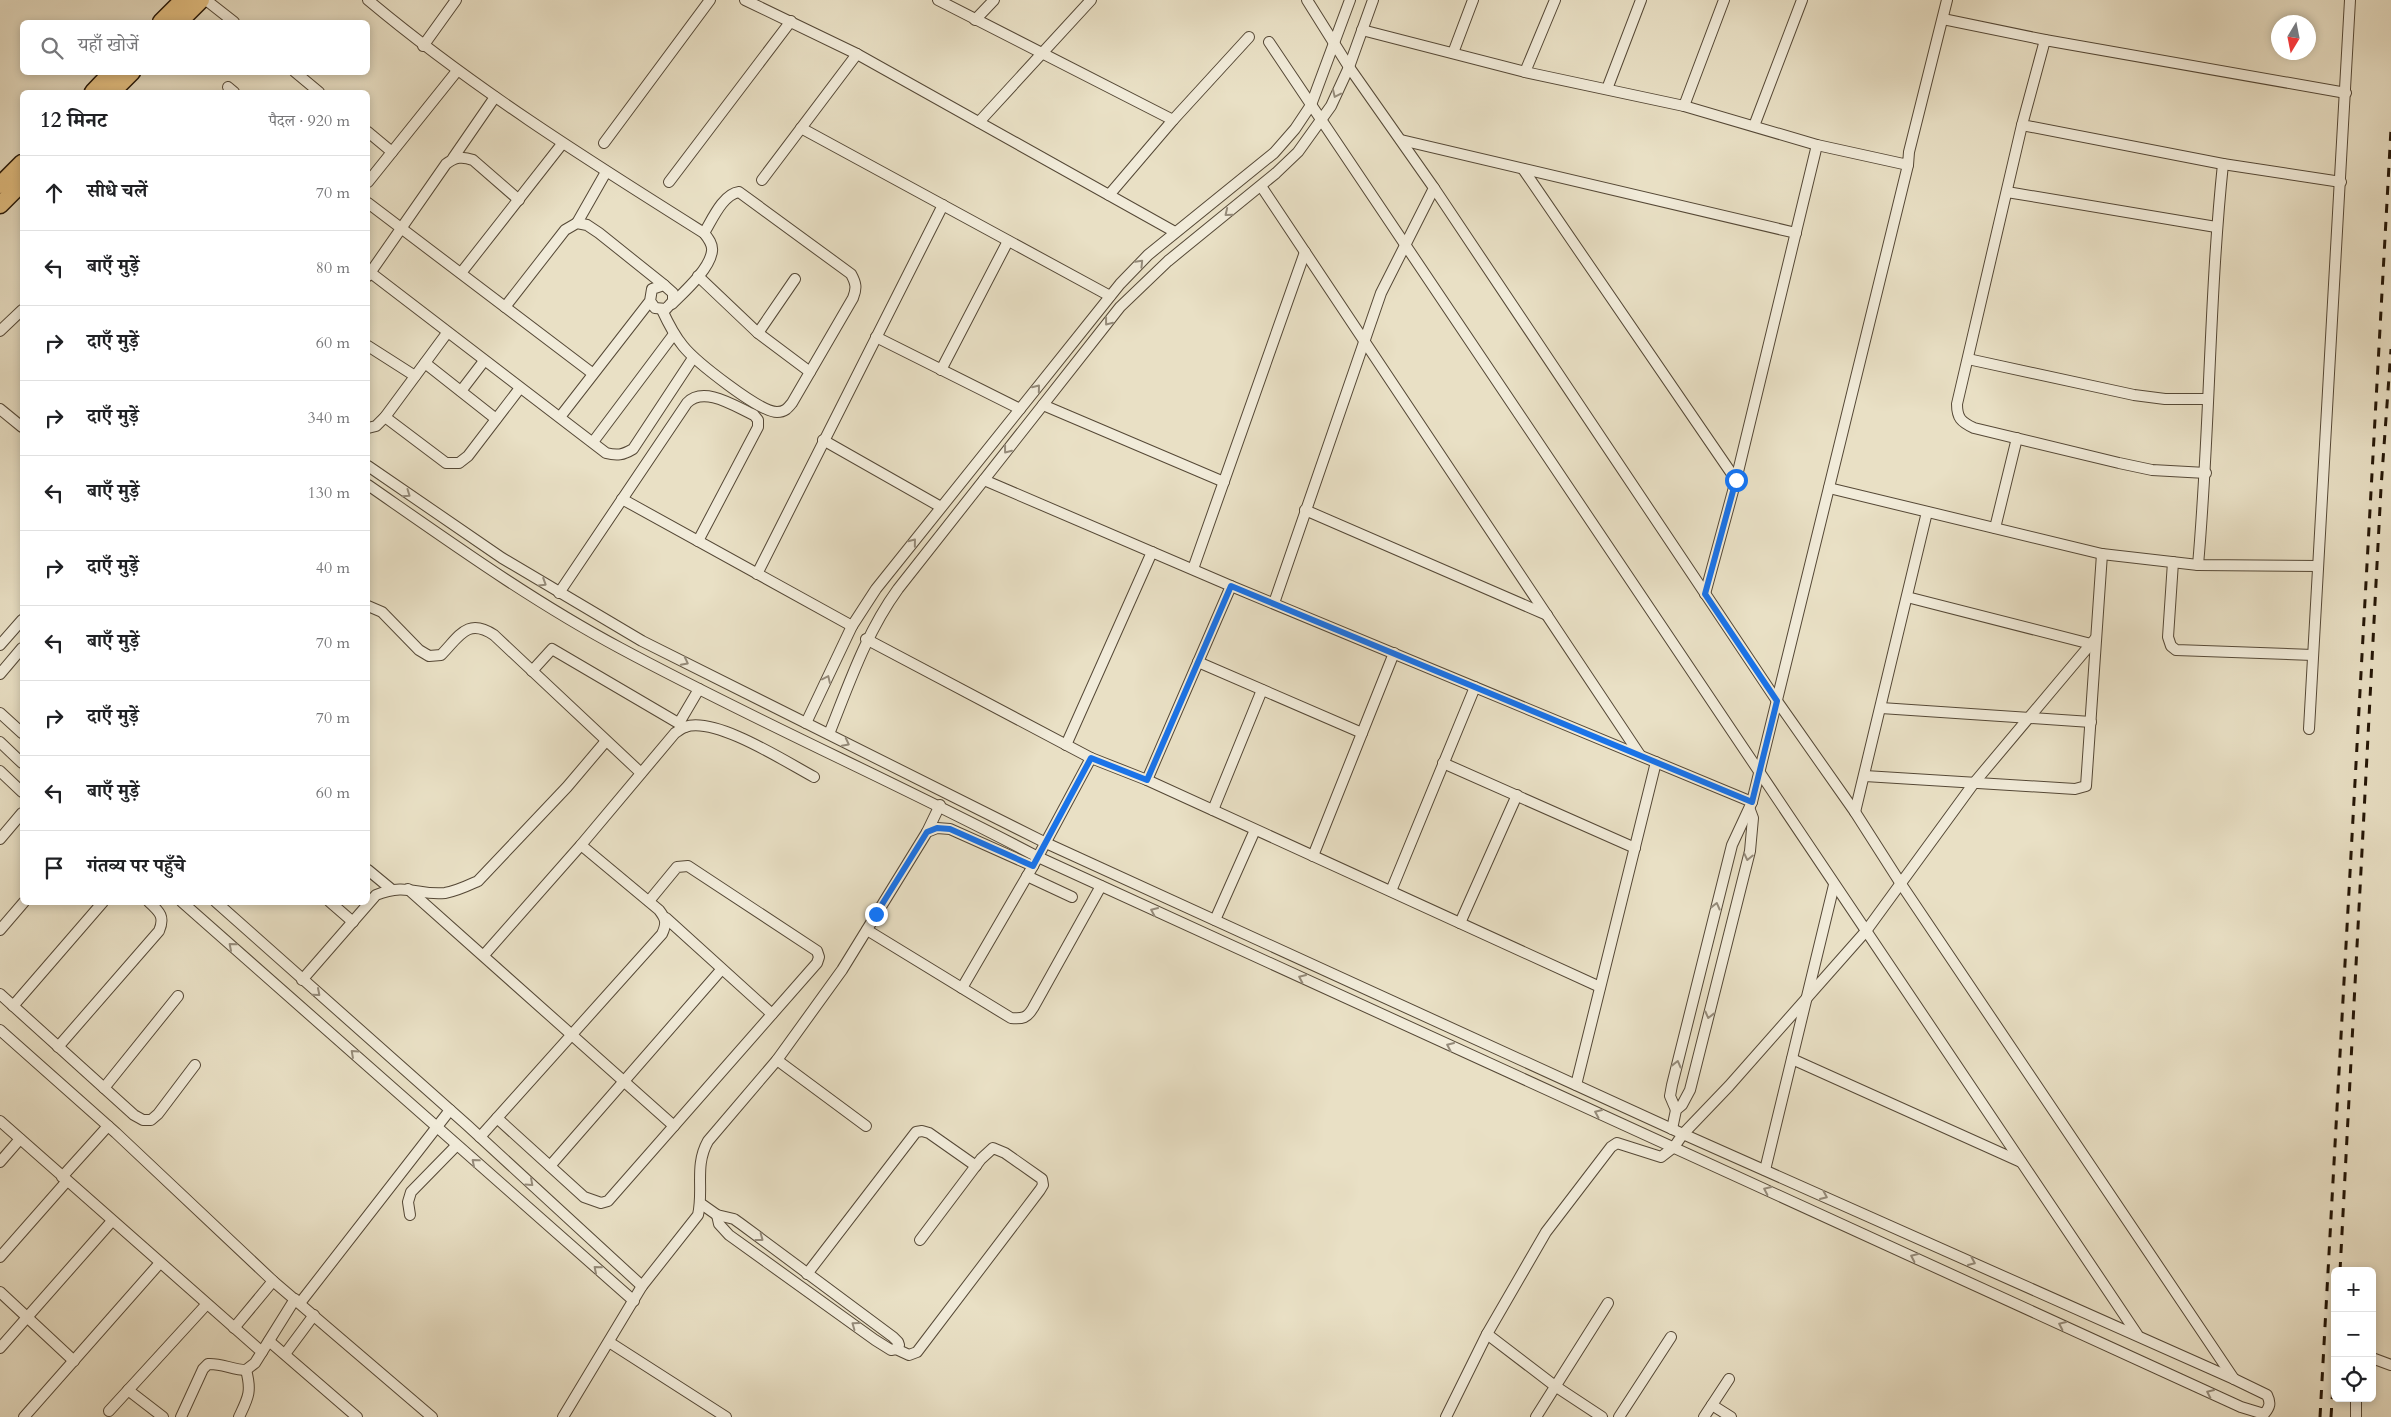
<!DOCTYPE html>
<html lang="hi">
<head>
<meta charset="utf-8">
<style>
	:root { --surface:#fff; --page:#f6f6f6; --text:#202124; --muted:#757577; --line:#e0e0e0 }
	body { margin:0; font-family:Cardo,"Noto Serif Devanagari",serif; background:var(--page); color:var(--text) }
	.controls { position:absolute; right:15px; bottom:15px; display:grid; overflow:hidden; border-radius:8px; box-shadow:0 2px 8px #0003 }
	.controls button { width:45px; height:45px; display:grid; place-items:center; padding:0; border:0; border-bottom:1px solid var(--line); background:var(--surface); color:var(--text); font:25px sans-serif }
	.compass { position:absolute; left:2271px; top:15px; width:45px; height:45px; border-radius:50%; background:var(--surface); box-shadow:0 2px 8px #0003; rotate:190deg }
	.stop { position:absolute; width:15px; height:15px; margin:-11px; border:4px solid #1a73e8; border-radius:50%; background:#fff }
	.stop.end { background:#1a73e8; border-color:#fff; box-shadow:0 1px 5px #0008 }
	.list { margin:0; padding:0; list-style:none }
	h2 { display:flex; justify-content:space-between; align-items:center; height:65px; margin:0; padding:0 20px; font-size:21px }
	h2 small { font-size:16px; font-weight:400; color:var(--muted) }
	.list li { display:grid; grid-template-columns:32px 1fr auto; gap:15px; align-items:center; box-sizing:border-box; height:75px; padding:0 20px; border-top:1px solid var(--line) }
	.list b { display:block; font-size:19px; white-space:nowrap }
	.list em { font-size:16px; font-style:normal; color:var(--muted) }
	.icon { flex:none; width:28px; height:28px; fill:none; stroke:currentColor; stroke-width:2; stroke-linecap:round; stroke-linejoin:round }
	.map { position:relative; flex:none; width:2391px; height:1417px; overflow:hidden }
	.search { position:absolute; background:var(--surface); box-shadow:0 2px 8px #0003; left:20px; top:20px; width:350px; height:55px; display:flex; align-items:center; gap:12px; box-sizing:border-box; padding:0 18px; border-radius:8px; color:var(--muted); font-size:19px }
	.panel { position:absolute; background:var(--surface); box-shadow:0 2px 8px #0003; left:20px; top:90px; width:350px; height:815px; border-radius:8px }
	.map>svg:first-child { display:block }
</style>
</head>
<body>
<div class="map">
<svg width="2391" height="1417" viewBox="0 0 2391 1417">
	<rect width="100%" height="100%" fill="#e9e0c5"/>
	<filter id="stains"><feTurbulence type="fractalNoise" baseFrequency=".004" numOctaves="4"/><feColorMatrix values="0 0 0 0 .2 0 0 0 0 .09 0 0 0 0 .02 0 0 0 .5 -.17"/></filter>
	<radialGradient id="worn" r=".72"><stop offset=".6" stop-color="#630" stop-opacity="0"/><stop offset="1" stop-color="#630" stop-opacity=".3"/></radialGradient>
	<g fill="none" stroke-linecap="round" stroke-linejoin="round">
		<!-- street casing -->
		<g stroke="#554836" stroke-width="12">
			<g id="street">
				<polyline points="206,0 234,22"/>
				<path d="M 368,0 C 473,88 588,160 704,233 C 708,238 713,244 712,251 C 710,269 684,292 672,304"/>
				<polyline points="745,0 857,54 1175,232"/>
				<polyline points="938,0 1173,120"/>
				<polyline points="1943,19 2045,40"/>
				<polyline points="975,20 994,0"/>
				<polyline points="1362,30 1525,72 1555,0"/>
				<polyline points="1269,42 2137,1334"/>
				<polyline points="423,46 456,0"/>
				<polyline points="1453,53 1473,0"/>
				<polyline points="295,72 319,92"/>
				<polyline points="1525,72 1684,106 1817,145 1908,165 1909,152 1947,0"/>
				<polyline points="228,87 234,92"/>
				<polyline points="1607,89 1641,0"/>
				<polyline points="1684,106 1724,0"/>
				<polyline points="979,122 1091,0"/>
				<path d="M 2022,125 L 1957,404 C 1957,418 1961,422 1974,428 L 2119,463 L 2152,470 L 2206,473"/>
				<polyline points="1754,126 1802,0"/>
				<polyline points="801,128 1110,296"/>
				<polyline points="368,132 392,152"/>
				<polyline points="1401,140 1796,233"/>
				<polyline points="604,143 710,0"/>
				<polyline points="453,158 495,97"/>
				<polyline points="2223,164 2341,182"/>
				<polyline points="1523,169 1736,480"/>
				<polyline points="762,180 857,54"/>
				<polyline points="368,182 457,71"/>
				<polyline points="669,182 791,21"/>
				<polyline points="1261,186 1640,755"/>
				<polyline points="1434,188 1777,701 1855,812 1901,884 2234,1379"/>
				<polyline points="2007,192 2216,227"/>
				<polyline points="1109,195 1173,120 1249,37"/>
				<polyline points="368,203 592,373"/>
				<polyline points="577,223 606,172"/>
				<path d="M 371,273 L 606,453 C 617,456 623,455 633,449 L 693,358"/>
				<polyline points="461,273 562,144"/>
				<path d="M 368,276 L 446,164 C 455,157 462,156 473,160 L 519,200"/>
				<polyline points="698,276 758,333 810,372"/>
				<polyline points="505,307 565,230 577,223 587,225 599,233 664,285"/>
				<path d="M 662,310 C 668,323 674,335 683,346 C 695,361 759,412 777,412 C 785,412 788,408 792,403 L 853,298 C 857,288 856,283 851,274 L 739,192 C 723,194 712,220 704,233"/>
				<polyline points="0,331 22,310"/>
				<polyline points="758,333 795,279"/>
				<polyline points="876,337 1020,409"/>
				<polyline points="368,346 415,376"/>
				<polyline points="1968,359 2134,395 2165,399 2208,399"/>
				<polyline points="425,363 496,419"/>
				<polyline points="941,370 1008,241"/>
				<polyline points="461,391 484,361"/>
				<polyline points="1043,405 1224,482"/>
				<polyline points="0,409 22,427"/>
				<polyline points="385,417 446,463 459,463 468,456 520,388"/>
				<polyline points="560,417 650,301 652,289 664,285 673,293 673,301 666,309 655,308 650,301"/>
				<polyline points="368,428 376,426 385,417 447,333"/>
				<polyline points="823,440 941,507"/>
				<polyline points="593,442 674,334"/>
				<path d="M 368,466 L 502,558 L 642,641 L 1046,843 L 1683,1134 L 2234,1379 L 2267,1395 C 2271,1403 2270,1407 2264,1414 L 2241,1407 L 1038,857 C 900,784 757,722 620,648 C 532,601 450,542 368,485"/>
				<polyline points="984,480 1231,586 1752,802"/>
				<polyline points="1829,488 2102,554 2198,565 2318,566"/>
				<polyline points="622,499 852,626"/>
				<polyline points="1305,510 1547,615"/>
				<polyline points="1995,528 2017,438"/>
				<polyline points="2173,562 2168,637 2171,646 2176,650 2313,655"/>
				<path d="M 2198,565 C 2210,431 2209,297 2223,164 L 2022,125 L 2045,40 L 2346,93"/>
				<polyline points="1193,569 1305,252"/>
				<polyline points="757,574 943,205"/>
				<path d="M 559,593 L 687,403 C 704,385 736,407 754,415 L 758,420 L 758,427 L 698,541"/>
				<polyline points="1705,594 1736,480 1817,145"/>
				<polyline points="1907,597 2091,644"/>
				<polyline points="1274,603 1381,293 1434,188 1349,67 1307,0"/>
				<path d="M 368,606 L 382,612 L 419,650 L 429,656 L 441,655 C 459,637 467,617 494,635 L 641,773"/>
				<polyline points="866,639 1091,758 1147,780 1600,987"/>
				<polyline points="0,645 22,620"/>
				<polyline points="1198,662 1362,733"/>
				<polyline points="532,671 552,649 685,727"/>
				<polyline points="0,674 22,648"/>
				<polyline points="1881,708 2091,722"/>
				<polyline points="0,713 22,733"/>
				<polyline points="679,723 699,689"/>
				<polyline points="806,723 852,626 876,589 1120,284 1148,255 1274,153 1295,129 1311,105 1350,0"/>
				<polyline points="2309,729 2350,0"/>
				<path d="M 829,734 C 849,684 866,633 898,589 L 1120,307 L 1168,261 L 1276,173 L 1298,152 L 1331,106 L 1349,67 L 1373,0"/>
				<polyline points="0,742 22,763"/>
				<polyline points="1066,745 1152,552"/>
				<polyline points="1443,763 1635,848"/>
				<polyline points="0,771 22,792"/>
				<polyline points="1865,776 2075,789 2086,786 2102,554"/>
				<polyline points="1147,780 1231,586"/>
				<polyline points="1213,810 1262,690"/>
				<polyline points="1855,812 1927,512"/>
				<polyline points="927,832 940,805"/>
				<polyline points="0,839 22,813"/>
				<polyline points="1313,856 1394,653"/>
				<polyline points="368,870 391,889"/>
				<polyline points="1027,876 1072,897"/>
				<polyline points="408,889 674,1126"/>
				<polyline points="1391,891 1475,687"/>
				<polyline points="182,902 634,1301"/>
				<polyline points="216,902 467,1125 642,1286"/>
				<polyline points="330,902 353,922"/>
				<polyline points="666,918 772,1014"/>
				<polyline points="1215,920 1255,830"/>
				<polyline points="1460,923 1517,795"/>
				<polyline points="0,930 24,902"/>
				<path d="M 867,930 L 1011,1018 C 1023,1019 1027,1018 1033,1008 L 1101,886"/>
				<path d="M 484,955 L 581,845 L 675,733 C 678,731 682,728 685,727 C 715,716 786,762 814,777"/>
				<path d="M 302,980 L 376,895 C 407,882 418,896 445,893 C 457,891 467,886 478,881 L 567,787 L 606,741"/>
				<polyline points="962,988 1033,866 1091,758"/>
				<polyline points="0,994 134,1115 143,1120 151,1120 158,1114 195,1065"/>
				<polyline points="13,1006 103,902"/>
				<polyline points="0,1030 116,1133 273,1281 432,1417"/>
				<path d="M 58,1047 L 159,931 C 165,917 160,912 149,902"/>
				<polyline points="1792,1059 2021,1162"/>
				<polyline points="777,1060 866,1126"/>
				<polyline points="1576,1085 1656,762"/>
				<polyline points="104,1088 178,996"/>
				<polyline points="1676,1110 1670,1096 1672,1085 1732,845 1752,802 1908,165"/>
				<polyline points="497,1118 584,1197 601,1203 608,1201 817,963 819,957 817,951 688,866 677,867 649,901"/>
				<polyline points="0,1121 262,1352"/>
				<polyline points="1672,1129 1676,1110 1682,1105 1690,1090 1750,851 1753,818 1750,810"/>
				<path d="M 480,1137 L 662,934 C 667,923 666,919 659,910 L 581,845"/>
				<polyline points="0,1162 20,1139"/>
				<polyline points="550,1166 721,970"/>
				<polyline points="1765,1170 1834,885"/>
				<polyline points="62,1177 108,1126"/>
				<polyline points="700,1203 717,1215 734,1219 741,1224 893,1337 898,1342 899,1345 896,1349"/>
				<polyline points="410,1215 408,1202 411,1192 456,1146"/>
				<polyline points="717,1215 719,1224 729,1235 875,1340 891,1350 896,1349 909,1355 917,1352 1040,1190 1043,1185 1042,1179 1005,1153 993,1148 981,1159 920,1240"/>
				<polyline points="0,1257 67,1181"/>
				<polyline points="807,1274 916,1132 922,1131 929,1133 976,1166"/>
				<polyline points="0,1292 74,1361"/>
				<polyline points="300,1303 450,1110"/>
				<polyline points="234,1328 273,1281"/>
				<polyline points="1487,1334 1555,1386 1602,1417"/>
				<polyline points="269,1341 357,1417"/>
				<polyline points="609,1342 726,1417"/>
				<polyline points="0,1348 112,1221"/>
				<polyline points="285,1354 314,1315"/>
				<polyline points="2372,1358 2391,1365"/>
				<polyline points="128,1390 163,1417"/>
				<polyline points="1712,1405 1731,1417"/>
				<polyline points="109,1411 206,1305"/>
				<polyline points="24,1417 159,1264"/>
				<path d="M 181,1417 L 203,1369 L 208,1364 C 221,1363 233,1370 246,1370 L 255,1363 L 295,1299"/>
				<path d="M 239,1417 C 248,1398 252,1392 246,1370"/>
				<path d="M 563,1417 L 642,1286 L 698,1215 C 704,1189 694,1166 708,1141 L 777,1060 L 842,970 L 927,832 L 937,828 L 950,829 L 1033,866"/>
				<polyline points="1446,1417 1487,1334 1546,1232 1611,1147 1617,1143 1661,1157 1674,1147 1683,1134 1729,1086 1866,931 1974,783 2095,639"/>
				<polyline points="1536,1417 1608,1303"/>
				<polyline points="1619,1417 1671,1337"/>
				<polyline points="1704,1417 1729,1379"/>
				<polyline points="2356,1417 2356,1398"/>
			</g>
		</g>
		<!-- primary casing -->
		<g stroke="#241607" stroke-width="19">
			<g id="primary">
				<polyline points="161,22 183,0"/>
				<polyline points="179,22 201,0"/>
				<polyline points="93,92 112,72"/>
				<polyline points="112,92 132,72"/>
				<polyline points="0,185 22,163"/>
				<polyline points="0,205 22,183"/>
			</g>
		</g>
		<!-- street -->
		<use href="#street" stroke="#f1ebd9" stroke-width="10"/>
		<!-- primary -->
		<use href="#primary" stroke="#e4c082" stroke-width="16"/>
		<!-- rail -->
		<g stroke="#241607" stroke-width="3" stroke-dasharray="9 9" stroke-linecap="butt">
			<polyline points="2340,1271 2381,488 2391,349"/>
			<polyline points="2320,1417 2391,129"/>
			<polyline points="2331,1417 2335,1352"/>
		</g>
	</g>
	<!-- one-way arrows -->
	<defs><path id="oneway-chevron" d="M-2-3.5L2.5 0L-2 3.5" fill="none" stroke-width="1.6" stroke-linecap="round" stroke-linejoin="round" transform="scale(1.25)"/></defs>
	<g stroke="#958b7a">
		<use href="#oneway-chevron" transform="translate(1336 94) rotate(115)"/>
		<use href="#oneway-chevron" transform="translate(1228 213) rotate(141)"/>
		<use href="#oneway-chevron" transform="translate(1140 263) rotate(-46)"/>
		<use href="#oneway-chevron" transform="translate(1108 322) rotate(128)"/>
		<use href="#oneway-chevron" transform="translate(1037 388) rotate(-51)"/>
		<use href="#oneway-chevron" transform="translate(1007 450) rotate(128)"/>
		<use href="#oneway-chevron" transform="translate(407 494) rotate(35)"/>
		<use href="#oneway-chevron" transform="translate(913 542) rotate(-51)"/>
		<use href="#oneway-chevron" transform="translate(543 583) rotate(32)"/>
		<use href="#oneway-chevron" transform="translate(685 662) rotate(27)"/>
		<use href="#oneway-chevron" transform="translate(827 679) rotate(-65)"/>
		<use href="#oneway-chevron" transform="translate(846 743) rotate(27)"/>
		<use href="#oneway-chevron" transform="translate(1748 857) rotate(103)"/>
		<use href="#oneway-chevron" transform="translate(1716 906) rotate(-76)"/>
		<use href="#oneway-chevron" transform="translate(1154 911) rotate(-156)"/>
		<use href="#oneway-chevron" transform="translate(232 946) rotate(-139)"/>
		<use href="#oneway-chevron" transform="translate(1302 978) rotate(-155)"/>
		<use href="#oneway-chevron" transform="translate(317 993) rotate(41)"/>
		<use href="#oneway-chevron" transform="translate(1709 1015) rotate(104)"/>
		<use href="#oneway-chevron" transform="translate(1450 1046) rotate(-156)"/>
		<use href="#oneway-chevron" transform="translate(354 1053) rotate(-138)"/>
		<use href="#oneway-chevron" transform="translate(1677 1064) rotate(-76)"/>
		<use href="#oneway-chevron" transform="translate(1598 1113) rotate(-156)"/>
		<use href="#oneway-chevron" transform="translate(475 1162) rotate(-139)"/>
		<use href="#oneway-chevron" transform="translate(530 1183) rotate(42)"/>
		<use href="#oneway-chevron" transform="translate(1767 1190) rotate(-155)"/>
		<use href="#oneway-chevron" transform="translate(1824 1196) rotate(24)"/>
		<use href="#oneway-chevron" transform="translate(760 1238) rotate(37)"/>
		<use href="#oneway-chevron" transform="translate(1914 1257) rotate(-155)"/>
		<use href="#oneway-chevron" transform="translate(1972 1262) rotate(24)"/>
		<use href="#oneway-chevron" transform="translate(597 1269) rotate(-139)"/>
		<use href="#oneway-chevron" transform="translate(855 1325) rotate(-144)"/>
		<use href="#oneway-chevron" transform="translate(2062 1325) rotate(-155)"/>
		<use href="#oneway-chevron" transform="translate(2210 1393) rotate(-155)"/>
	</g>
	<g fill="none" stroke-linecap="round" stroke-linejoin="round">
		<!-- route -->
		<polyline stroke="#1a73e8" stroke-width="6" points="876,914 927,832 937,828 950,829 1033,866 1091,758 1147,780 1231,586 1752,802 1777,701 1705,594 1736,480"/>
	</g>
	<rect width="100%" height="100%" filter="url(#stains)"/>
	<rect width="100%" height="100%" fill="url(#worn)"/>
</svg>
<div class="controls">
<button>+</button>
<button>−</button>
<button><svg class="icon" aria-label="locate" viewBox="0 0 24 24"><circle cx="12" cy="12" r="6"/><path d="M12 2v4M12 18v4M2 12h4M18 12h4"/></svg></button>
</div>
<svg class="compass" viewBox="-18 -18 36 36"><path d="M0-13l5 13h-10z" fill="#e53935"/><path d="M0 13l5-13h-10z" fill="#757577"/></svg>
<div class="stop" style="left:1736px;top:480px"></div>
<div class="stop end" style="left:876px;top:914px"></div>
<div class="search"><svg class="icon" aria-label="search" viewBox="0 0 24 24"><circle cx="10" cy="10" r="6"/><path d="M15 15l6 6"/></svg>यहाँ खोजें</div>
<section class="panel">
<h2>12 मिनट<small>पैदल · 920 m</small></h2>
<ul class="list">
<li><svg class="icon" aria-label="ahead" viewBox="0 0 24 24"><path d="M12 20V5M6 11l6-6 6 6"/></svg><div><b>सीधे चलें</b></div><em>70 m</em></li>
<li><svg class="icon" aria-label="left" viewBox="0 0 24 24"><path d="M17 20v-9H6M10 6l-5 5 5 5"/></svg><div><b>बाएँ मुड़ें</b></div><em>80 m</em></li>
<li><svg class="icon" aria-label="right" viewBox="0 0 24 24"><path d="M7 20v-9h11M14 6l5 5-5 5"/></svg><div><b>दाएँ मुड़ें</b></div><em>60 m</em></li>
<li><svg class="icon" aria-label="right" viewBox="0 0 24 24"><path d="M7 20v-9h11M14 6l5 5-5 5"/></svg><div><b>दाएँ मुड़ें</b></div><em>340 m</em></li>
<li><svg class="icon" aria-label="left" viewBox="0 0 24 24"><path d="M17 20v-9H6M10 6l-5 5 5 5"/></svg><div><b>बाएँ मुड़ें</b></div><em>130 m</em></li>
<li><svg class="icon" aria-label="right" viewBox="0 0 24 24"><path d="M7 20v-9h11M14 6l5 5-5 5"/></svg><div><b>दाएँ मुड़ें</b></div><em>40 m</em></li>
<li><svg class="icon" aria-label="left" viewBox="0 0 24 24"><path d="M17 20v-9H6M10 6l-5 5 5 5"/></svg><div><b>बाएँ मुड़ें</b></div><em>70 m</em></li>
<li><svg class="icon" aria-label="right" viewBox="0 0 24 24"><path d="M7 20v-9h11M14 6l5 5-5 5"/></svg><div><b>दाएँ मुड़ें</b></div><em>70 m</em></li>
<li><svg class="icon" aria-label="left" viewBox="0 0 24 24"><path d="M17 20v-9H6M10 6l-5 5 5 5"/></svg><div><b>बाएँ मुड़ें</b></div><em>60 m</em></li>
<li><svg class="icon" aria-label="arrive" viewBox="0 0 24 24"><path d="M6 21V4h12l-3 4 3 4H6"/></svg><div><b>गंतव्य पर पहुँचे</b></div></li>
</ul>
</section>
</div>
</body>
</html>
